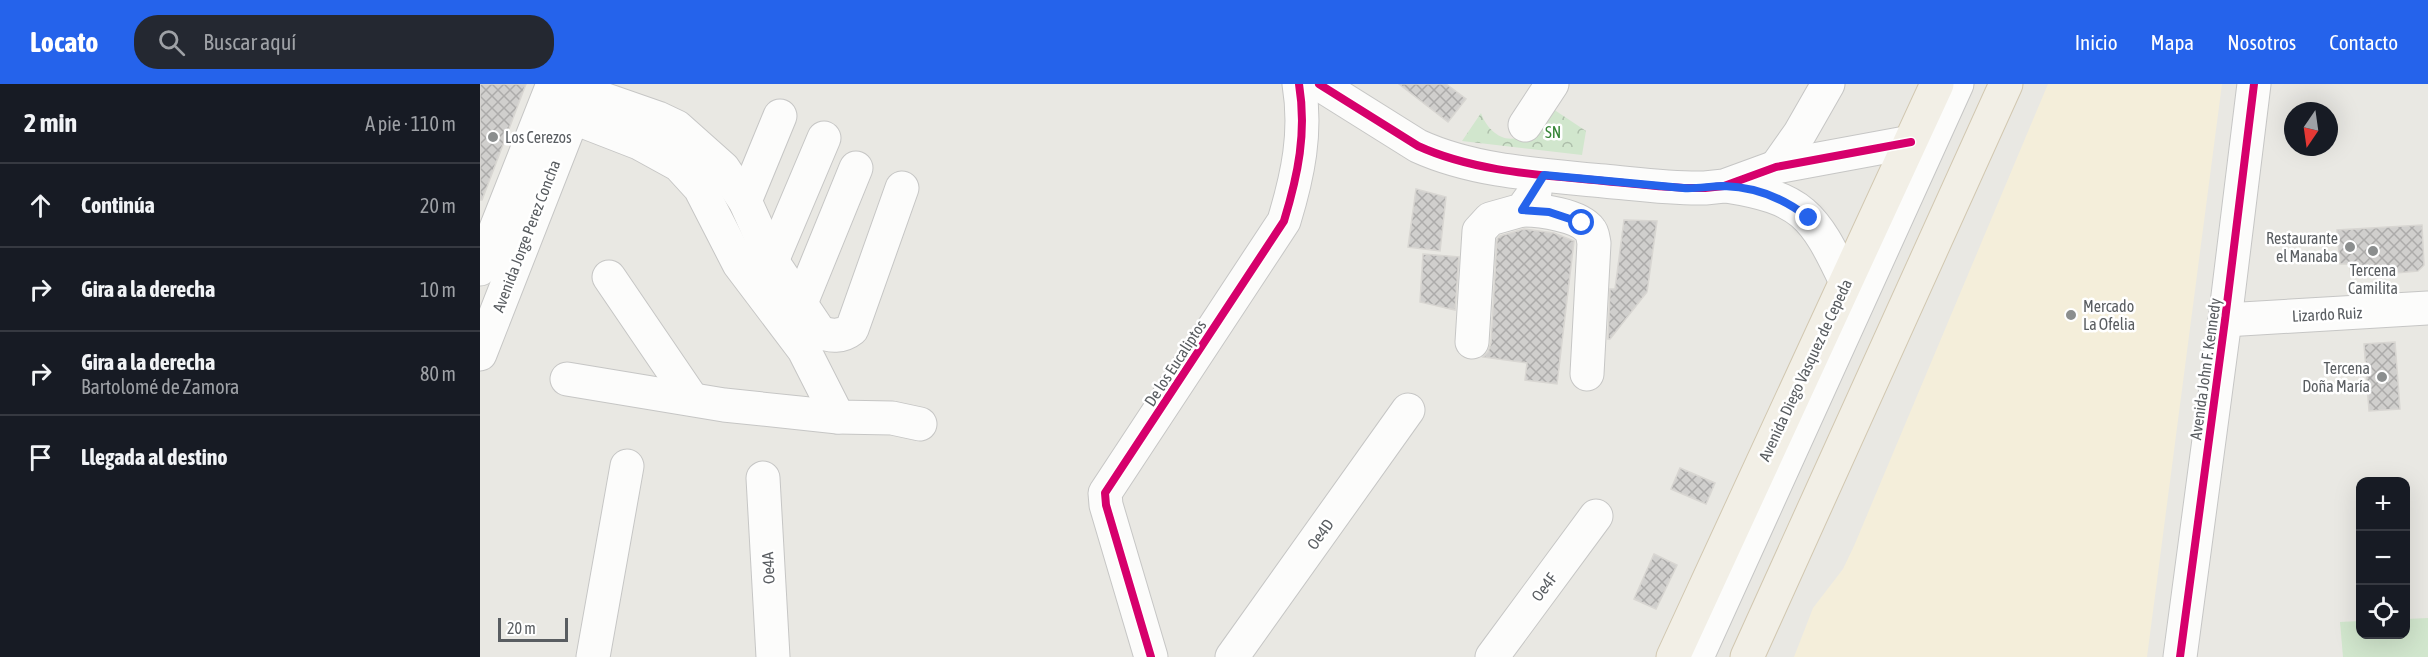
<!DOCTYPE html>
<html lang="es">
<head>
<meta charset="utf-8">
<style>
	:root { --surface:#171b24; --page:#242831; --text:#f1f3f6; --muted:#9ea1a6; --line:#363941; --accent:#2563eb }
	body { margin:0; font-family:"Asap Condensed",sans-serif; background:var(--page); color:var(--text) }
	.controls { position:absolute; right:18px; bottom:18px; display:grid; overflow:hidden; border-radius:12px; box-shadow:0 6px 24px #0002 }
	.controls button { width:54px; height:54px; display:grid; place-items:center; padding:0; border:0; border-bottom:2px solid var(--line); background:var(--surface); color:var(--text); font:30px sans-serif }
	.compass { position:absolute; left:1804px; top:18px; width:54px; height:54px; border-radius:50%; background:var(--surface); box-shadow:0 6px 24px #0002; rotate:193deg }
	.scale { position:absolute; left:18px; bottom:15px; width:70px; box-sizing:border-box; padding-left:6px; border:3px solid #595d61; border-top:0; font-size:16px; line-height:21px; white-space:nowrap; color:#595d61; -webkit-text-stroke:4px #fff; paint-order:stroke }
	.stop { position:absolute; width:18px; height:18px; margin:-14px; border:4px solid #2563eb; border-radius:50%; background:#fff }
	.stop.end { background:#2563eb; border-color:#fff; box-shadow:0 2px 6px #0008 }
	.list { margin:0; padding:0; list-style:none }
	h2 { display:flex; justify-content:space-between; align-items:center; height:78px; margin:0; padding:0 24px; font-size:26px }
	h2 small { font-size:20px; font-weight:400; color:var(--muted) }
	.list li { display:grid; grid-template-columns:39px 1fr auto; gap:18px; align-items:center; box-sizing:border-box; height:84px; padding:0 24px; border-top:2px solid var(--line) }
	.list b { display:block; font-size:22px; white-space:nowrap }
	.list p { margin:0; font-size:20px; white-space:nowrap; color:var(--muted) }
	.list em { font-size:20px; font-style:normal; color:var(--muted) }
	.icon { flex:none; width:33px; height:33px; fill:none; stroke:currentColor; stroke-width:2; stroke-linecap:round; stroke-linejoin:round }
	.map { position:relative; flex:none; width:1948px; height:573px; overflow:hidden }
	header { display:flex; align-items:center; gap:36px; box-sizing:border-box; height:84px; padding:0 30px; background:var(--accent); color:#fff }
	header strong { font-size:28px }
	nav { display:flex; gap:33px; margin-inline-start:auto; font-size:21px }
	.search { width:420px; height:54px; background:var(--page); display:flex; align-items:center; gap:15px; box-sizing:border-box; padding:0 21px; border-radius:24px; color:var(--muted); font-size:22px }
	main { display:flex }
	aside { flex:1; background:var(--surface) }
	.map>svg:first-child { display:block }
</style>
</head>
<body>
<header>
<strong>Locato</strong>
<div class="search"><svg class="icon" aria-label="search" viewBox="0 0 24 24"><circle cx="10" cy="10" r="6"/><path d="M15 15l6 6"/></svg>Buscar aquí</div>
<nav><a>Inicio</a><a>Mapa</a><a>Nosotros</a><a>Contacto</a></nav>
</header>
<main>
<aside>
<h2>2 min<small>A pie · 110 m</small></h2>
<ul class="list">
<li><svg class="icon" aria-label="ahead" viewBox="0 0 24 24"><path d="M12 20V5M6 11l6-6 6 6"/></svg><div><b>Continúa</b></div><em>20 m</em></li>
<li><svg class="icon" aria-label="right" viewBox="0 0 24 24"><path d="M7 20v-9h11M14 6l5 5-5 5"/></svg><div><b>Gira a la derecha</b></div><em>10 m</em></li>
<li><svg class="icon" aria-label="right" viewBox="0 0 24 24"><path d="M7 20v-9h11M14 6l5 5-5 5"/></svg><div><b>Gira a la derecha</b><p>Bartolomé de Zamora</p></div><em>80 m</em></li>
<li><svg class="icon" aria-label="arrive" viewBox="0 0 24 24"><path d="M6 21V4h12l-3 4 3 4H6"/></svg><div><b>Llegada al destino</b></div></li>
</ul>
</aside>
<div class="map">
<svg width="1948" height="573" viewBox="0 0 1948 573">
	<defs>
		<pattern id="park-crowns" width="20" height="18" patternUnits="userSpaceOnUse" patternTransform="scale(1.5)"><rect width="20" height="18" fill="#d1e6cd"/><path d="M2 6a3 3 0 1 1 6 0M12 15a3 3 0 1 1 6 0" fill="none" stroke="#adbeaa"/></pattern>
		<pattern id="building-cross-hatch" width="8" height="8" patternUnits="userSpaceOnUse" patternTransform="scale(1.5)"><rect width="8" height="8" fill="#d0cfcd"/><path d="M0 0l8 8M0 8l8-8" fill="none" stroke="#acabaa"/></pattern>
	</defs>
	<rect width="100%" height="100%" fill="#e9e8e3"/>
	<!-- commercial -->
	<polygon fill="#f4eeda" points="1568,0 1742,0 1667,573 1314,573 1333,524 1363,485 1374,462"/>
	<!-- park -->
	<path fill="url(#park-crowns)" d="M 1067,21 L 1106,47 L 1102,71 L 982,57 L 1001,29 C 1007,47 1027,64 1046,49 C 1054,43 1061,29 1067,21 Z"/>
	<!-- pitch -->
	<polygon fill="#d1e6cd" points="1948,534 1948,573 1863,573 1860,538 1880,537 1880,550 1926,550 1926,535"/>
	<!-- building -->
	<g fill="url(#building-cross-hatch)" stroke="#d8d6d2" stroke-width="1.5">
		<polygon points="0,0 46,0 2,116 0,116"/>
		<polygon points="919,0 966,0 986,15 968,38"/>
		<polygon points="936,105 966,113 960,167 928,163"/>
		<polygon points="1144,136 1177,137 1167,208 1130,255 1128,255 1130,205 1135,205"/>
		<polygon points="1942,141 1944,181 1938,187 1871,193 1870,180 1860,180 1857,146"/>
		<polygon points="1044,145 1074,149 1094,157 1077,300 1045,296 1047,279 1003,273 1008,268 1011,259 1017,155 1020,152"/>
		<polygon points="943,170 979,173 975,226 940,218"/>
		<polygon points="1915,258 1920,325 1889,327 1884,260"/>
		<polygon points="1200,384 1235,399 1226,420 1191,405"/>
		<polygon points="1174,470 1197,481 1176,525 1154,515"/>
	</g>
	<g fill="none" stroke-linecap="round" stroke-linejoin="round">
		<!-- minor casing -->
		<g stroke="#c6c6c5" stroke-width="35">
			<g id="minor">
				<path d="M 839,0 L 938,62 C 995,88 1062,91 1124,97 C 1157,100 1191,105 1225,104 L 1244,102 L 1296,83 L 1431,58"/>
				<path d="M 103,8 L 178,34 L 197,43 L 243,84 L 265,117 L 292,177 L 339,247 C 350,253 362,253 372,245 L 422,104"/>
				<polyline points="92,33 159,59 199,81 220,104 259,180 324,266 358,333"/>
				<polyline points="1045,41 1072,0"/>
				<polyline points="1296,83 1320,49 1348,0"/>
				<path d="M 1246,102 C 1322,114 1334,130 1366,198"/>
				<polyline points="265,117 300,32"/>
				<path d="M 1042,126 C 1060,126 1099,131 1110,146 C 1113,149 1113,155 1114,159 L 1107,290"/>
				<polyline points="292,177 344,54"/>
				<polyline points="0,185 73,0"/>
				<polyline points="129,193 212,315"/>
				<polyline points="321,219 376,84"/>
				<polyline points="1745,236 1948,224"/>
				<polyline points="992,258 999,147 1010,135 1042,126 1055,108"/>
				<polyline points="0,270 101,12"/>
				<polyline points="87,295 244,321 358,333 412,334 440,340"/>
				<polyline points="283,394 293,573"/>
				<polyline points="113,573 147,382"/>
				<path d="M 671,573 L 626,421 L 625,409 L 804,137 C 818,91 827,48 819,0"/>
				<polyline points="752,573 928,326"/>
				<polyline points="1012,573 1116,432"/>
				<polyline points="1217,573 1477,0"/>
				<polyline points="1700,573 1745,236 1774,0"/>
			</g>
		</g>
		<!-- major casing -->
		<g stroke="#d1c7b0" stroke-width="35">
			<g id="major">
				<polyline points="1193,573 1457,0"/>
				<polyline points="1267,573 1526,0"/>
			</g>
		</g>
		<!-- minor -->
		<use href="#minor" stroke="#fcfcfb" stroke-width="33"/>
		<!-- major -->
		<use href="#major" stroke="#f2efe6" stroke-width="33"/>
		<!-- cycleway casing -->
		<g stroke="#fff" stroke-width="11">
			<g id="cycleway">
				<path d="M 839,0 L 938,62 C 995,88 1062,91 1124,97 C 1157,100 1191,105 1225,104 L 1244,102 L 1296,83 L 1431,58"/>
				<path d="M 671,573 L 626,421 L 625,409 L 804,137 C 818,91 827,48 819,0"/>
				<polyline points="1700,573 1745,236 1774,0"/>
			</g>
		</g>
		<!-- cycleway -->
		<use href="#cycleway" stroke="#d6006c" stroke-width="8"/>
	</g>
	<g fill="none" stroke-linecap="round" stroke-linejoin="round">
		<!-- route -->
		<path stroke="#2563eb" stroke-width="8" d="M 1102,139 L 1069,128 L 1042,126 L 1064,91 C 1110,95 1156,100 1203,104 C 1217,105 1230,102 1244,102 C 1276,103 1305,115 1329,134"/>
	</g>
	<!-- markers -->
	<g fill="#8b8e8e" stroke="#fff" stroke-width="2">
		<circle cx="13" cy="53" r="6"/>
		<circle cx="1870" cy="163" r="6"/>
		<circle cx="1893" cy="167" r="6"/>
		<circle cx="1591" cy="231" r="6"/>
		<circle cx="1902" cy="293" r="6"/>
	</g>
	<g text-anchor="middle" stroke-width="5" stroke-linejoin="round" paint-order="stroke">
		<!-- park labels -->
		<g font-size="16" fill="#348435" stroke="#fff">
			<text x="1073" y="54">SN</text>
		</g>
		<!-- poi labels -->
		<g font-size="16" fill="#595d61" stroke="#fff" text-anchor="start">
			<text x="25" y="59">Los Cerezos</text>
			<text x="1858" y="160" text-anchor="end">Restaurante<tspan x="1858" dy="18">el Manaba</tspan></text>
			<text x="1893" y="192" text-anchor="middle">Tercena<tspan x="1893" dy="18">Camilita</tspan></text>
			<text x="1603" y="228">Mercado<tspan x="1603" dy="18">La Ofelia</tspan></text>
			<text x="1890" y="290" text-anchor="end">Tercena<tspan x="1890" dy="18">Doña María</tspan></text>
		</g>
		<!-- street labels -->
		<g font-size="16" fill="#595d61" stroke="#fff">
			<text transform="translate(46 152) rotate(-69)" y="6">Avenida Jorge Perez Concha</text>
			<text transform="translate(1847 230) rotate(-3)" y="6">Lizardo Ruiz</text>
			<text transform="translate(695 279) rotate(-57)" y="6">De los Eucaliptos</text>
			<text transform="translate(1725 285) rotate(-82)" y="6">Avenida John F. Kennedy</text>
			<text transform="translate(1325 286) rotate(-65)" y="6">Avenida Diego Vasquez de Cepeda</text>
			<text transform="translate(840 450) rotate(-54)" y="6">Oe4D</text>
			<text transform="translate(288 484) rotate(-93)" y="6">Oe4A</text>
			<text transform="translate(1064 503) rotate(-53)" y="6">Oe4F</text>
		</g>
	</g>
</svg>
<div class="controls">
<button>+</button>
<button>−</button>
<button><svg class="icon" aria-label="locate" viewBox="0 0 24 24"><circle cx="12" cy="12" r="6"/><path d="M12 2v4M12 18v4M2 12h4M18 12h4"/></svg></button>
</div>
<svg class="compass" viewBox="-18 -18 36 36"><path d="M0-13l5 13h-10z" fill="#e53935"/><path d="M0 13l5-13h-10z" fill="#9ea1a6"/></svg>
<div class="scale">20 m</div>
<div class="stop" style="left:1102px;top:139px"></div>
<div class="stop end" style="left:1329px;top:134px"></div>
</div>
</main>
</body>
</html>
